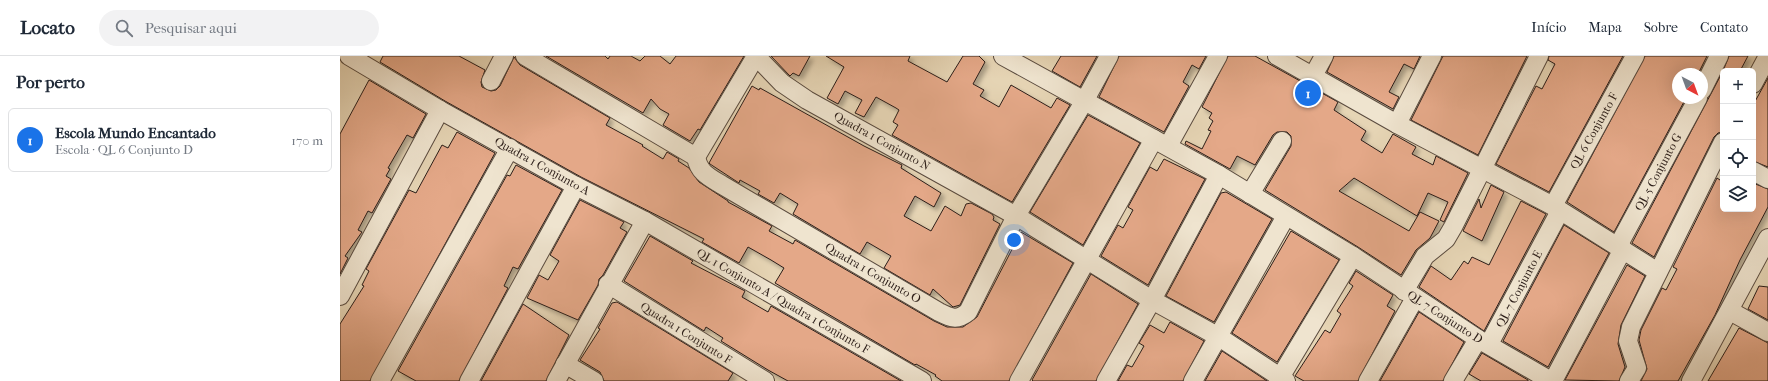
<!DOCTYPE html>
<html lang="pt">
<head>
<meta charset="utf-8">
<style>
	:root { --surface:#fff; --page:#f2f2f3; --text:#1f2937; --muted:#747a83; --line:#e0e1e3; --accent:#1a73e8 }
	body { margin:0; font-family:"IM FELL French Canon",serif; background:var(--page); color:var(--text) }
	.controls { position:absolute; right:12px; top:12px; display:grid; overflow:hidden; border-radius:6px; box-shadow:0 4px 16px #0002 }
	.controls button { width:36px; height:36px; display:grid; place-items:center; padding:0; border:0; border-bottom:1px solid var(--line); background:var(--surface); color:var(--text); font:20px sans-serif }
	.compass { position:absolute; left:1332px; top:12px; width:36px; height:36px; border-radius:50%; background:var(--surface); box-shadow:0 4px 16px #0002; rotate:139deg }
	.you { position:absolute; left:674px; top:184px; width:14px; height:14px; margin:-10px; border:3px solid #fff; border-radius:50%; background:#1a73e8; box-shadow:0 0 0 6px #1a73e833 }
	.badge { display:grid; place-items:center; width:26px; height:26px; border-radius:50%; background:var(--accent); color:#fff; font-size:13px; font-weight:700 }
	.pin { position:absolute; translate:-50% -50%; border:2px solid #fff; box-shadow:0 1px 4px #0006 }
	.list { margin:0; padding:0; list-style:none }
	h2 { display:flex; justify-content:space-between; align-items:center; height:52px; margin:0; padding:0 16px; font-size:17px }
	h2 small { font-size:13px; font-weight:400; color:var(--muted) }
	.list li { display:grid; grid-template-columns:26px 1fr auto; gap:12px; align-items:center; box-sizing:border-box; height:64px; margin:0 8px 8px; padding:0 8px; border:1px solid var(--line); border-radius:6px }
	.list b { display:block; font-size:15px; white-space:nowrap }
	.list p { margin:0; font-size:13px; white-space:nowrap; color:var(--muted) }
	.list em { font-size:13px; font-style:normal; color:var(--muted) }
	.icon { flex:none; width:22px; height:22px; fill:none; stroke:currentColor; stroke-width:2; stroke-linecap:round; stroke-linejoin:round }
	.map { position:relative; flex:none; width:1428px; height:325px; overflow:hidden }
	header { display:flex; align-items:center; gap:24px; box-sizing:border-box; height:56px; padding:0 20px; background:var(--surface); border-bottom:1px solid var(--line) }
	header strong { font-size:19px }
	nav { display:flex; gap:22px; margin-inline-start:auto; font-size:14px }
	.search { width:280px; height:36px; background:var(--page); display:flex; align-items:center; gap:10px; box-sizing:border-box; padding:0 14px; border-radius:22px; color:var(--muted); font-size:15px }
	main { display:flex }
	aside { flex:1; background:var(--surface) }
	.map>svg:first-child { display:block }
</style>
</head>
<body>
<header>
<strong>Locato</strong>
<div class="search"><svg class="icon" aria-label="search" viewBox="0 0 24 24"><circle cx="10" cy="10" r="6"/><path d="M15 15l6 6"/></svg>Pesquisar aqui</div>
<nav><a>Início</a><a>Mapa</a><a>Sobre</a><a>Contato</a></nav>
</header>
<main>
<aside>
<h2>Por perto<small></small></h2>
<ul class="list">
<li><span class="badge">1</span><div><b>Escola Mundo Encantado</b><p>Escola · QL 6 Conjunto D</p></div><em>170 m</em></li>
</ul>
</aside>
<div class="map">
<svg width="1428" height="325" viewBox="0 0 1428 325">
	<defs>
		<filter id="shadow"><feDropShadow dx="3.5" dy="3.5" stdDeviation="2" flood-color="#0004"/></filter>
	</defs>
	<rect width="100%" height="100%" fill="#e6d5b5"/>
	<filter id="stains"><feTurbulence type="fractalNoise" baseFrequency=".005" numOctaves="4"/><feColorMatrix values="0 0 0 0 .2 0 0 0 0 .09 0 0 0 0 .02 0 0 0 .5 -.17"/></filter>
	<radialGradient id="worn" r=".72"><stop offset=".6" stop-color="#630" stop-opacity="0"/><stop offset="1" stop-color="#630" stop-opacity=".3"/></radialGradient>
	<!-- building -->
	<g fill="#e4a888" stroke="#2b1d18" filter="url(#shadow)">
		<polygon points="43,0 119,0 145,14 141,26 142,31 151,35 156,34 160,30 174,1 180,9 270,62 266,69 303,89 302,90 323,103 327,96 339,103 338,105 349,112 359,126 388,145 388,146 432,170 429,175 453,188 455,184 594,265 607,271 623,271 637,261 681,176 733,207 669,325 602,325 595,320 596,319 576,308 575,309 435,227 444,212 431,204 408,191 399,207 362,186 364,183 241,121 105,45 40,6"/>
		<polygon points="206,0 265,0 268,3 270,0 291,0 300,5 305,0 320,0 330,8 336,0 404,0 360,74 358,73 350,85 323,69 329,58 320,53 311,43 303,57"/>
		<polygon points="431,0 470,0 459,20 453,17 450,20 449,19"/>
		<polygon points="486,0 570,0 568,5 607,26 623,0 639,0 645,6 633,28 644,34 640,40 659,51 671,29 711,52 717,42 730,49 672,146 552,79 558,69 553,66 559,54 556,52 536,41 524,61 515,57 522,44 505,35 498,48 487,42 504,11"/>
		<polygon points="721,0 757,0 740,31 712,15"/>
		<polygon points="779,0 866,0 859,13 852,9 843,26 849,30 824,76 759,41"/>
		<polygon points="888,0 915,0 998,46 994,54 1026,75 1021,84 1042,97 1053,78 1076,91 1072,98 1093,109 1096,100 1128,117 1104,166 1100,164 1108,146 1088,137 1077,160 1014,122 999,135 1069,175 1080,156 1099,165 1090,182 1076,194 1061,219 1018,191 925,134 951,90 951,80 947,76 937,76 933,79 915,109 897,100 890,113 845,88 846,85 862,93 871,75 868,74 873,65 869,62 872,57 862,51"/>
		<polygon points="994,0 1080,0 1074,13 1064,8 1049,36 1059,41 1053,53 987,16"/>
		<polygon points="1103,0 1187,0 1138,99 1071,64"/>
		<polygon points="1209,0 1283,0 1209,136 1156,108 1196,30 1202,33 1215,8 1208,4"/>
		<polygon points="1305,0 1367,0 1358,18 1338,18 1338,42 1346,42 1274,176 1227,146"/>
		<polygon points="1389,0 1408,0 1400,15 1383,15"/>
		<polygon points="1383,15 1383,76 1378,77 1374,81 1314,201 1292,187"/>
		<polygon points="1428,22 1428,111 1413,105 1413,49"/>
		<polygon points="29,24 86,58 73,82 67,79 48,112 50,113 46,120 51,123 32,157 28,155 18,174 22,176 5,200 8,202 0,218 0,78"/>
		<polygon points="412,30 419,34 420,32 524,90 562,109 561,112 601,137 594,151 575,140 564,160 591,175 605,150 621,160 626,148 631,147 652,158 654,161 653,164 660,168 620,249 613,251 593,233 590,239 544,212 551,200 527,186 520,198 453,158 458,148 440,137 434,147 418,138 420,135 400,124 399,127 370,108 369,107"/>
		<polygon points="748,59 800,87 743,189 690,156"/>
		<polygon points="117,76 155,97 30,325 0,325 0,268 24,230 22,229 29,215 26,213 69,134 76,137 102,89 108,92"/>
		<polygon points="824,103 865,123 808,229 761,200 778,169 783,172 793,154 788,151 810,111 817,115"/>
		<polygon points="176,109 222,134 178,213 173,211 164,230 168,232 119,325 76,325 58,315 167,119 170,120"/>
		<polygon points="1377,122 1383,126 1383,153 1413,153 1413,127 1428,133 1428,151 1400,204 1375,259 1338,325 1301,325 1307,313 1299,284 1301,274 1322,232 1326,234 1337,213 1333,211"/>
		<polygon points="1151,129 1164,136 1142,185 1123,175 1139,143 1141,152"/>
		<polygon points="886,136 932,163 874,266 826,240 881,137"/>
		<polygon points="240,144 284,166 280,172 287,176 263,219 259,223 258,229 238,264 187,242 199,219 208,224 219,205 210,199"/>
		<polygon points="1181,145 1206,158 1144,275 1079,231 1091,210 1111,224 1124,205 1128,208 1132,201 1149,209"/>
		<polygon points="1224,169 1269,197 1208,311 1163,285"/>
		<polygon points="951,175 999,204 937,306 892,277"/>
		<polygon points="310,180 353,205 351,207 405,235 402,241 428,256 431,250 561,325 448,325 428,314 381,285 383,282 366,271 364,275 284,225"/>
		<polygon points="1287,209 1305,220 1281,269 1278,288 1285,311 1279,325 1225,324"/>
		<polygon points="1016,215 1053,239 1047,250 1055,255 1018,325 964,325 955,320 985,274 990,277 1001,258 997,255 1013,230 1009,227"/>
		<polygon points="751,218 798,248 756,325 693,325 692,324"/>
		<polygon points="1419,230 1428,231 1428,264 1408,253"/>
		<polygon points="277,246 393,317 388,325 264,325 260,316 240,304 260,273 258,272 272,247"/>
		<polygon points="183,248 229,279 206,325 141,325"/>
		<polygon points="1079,256 1124,286 1103,325 1040,325"/>
		<polygon points="830,266 864,285 843,325 778,325 787,309 792,311 804,290 799,287 810,269 824,277"/>
		<polygon points="1399,272 1428,287 1428,325 1368,325"/>
		<polygon points="882,295 927,325 865,325"/>
		<polygon points="1142,297 1188,324 1188,325 1141,325 1129,318"/>
	</g>
	<g fill="none" stroke-linecap="round" stroke-linejoin="round">
		<!-- minor casing -->
		<g stroke="#5a4b3f" stroke-width="20">
			<g id="minor">
				<polyline points="9,0 100,54 236,130 305,165 582,325"/>
				<polyline points="185,0 356,101"/>
				<polyline points="416,0 442,27 467,44 676,160 812,244 879,281 946,325"/>
				<polyline points="663,0 879,119 1013,200 1138,283 1211,325"/>
				<polyline points="937,0 1057,68 1213,150 1318,216"/>
				<polyline points="973,20 984,0"/>
				<polyline points="151,25 164,0"/>
				<polyline points="1413,28 1428,0"/>
				<polyline points="1362,34 1379,0"/>
				<polyline points="1057,68 1092,0"/>
				<polyline points="828,90 878,0"/>
				<path d="M 356,101 C 359,117 369,121 382,129 L 599,256 C 611,262 617,265 628,256 L 676,160 L 745,44 L 769,0"/>
				<polyline points="356,101 416,0"/>
				<polyline points="1413,115 1428,123"/>
				<polyline points="910,138 942,85"/>
				<polyline points="1213,150 1295,0"/>
				<polyline points="1278,190 1358,42"/>
				<polyline points="268,228 425,325"/>
				<polyline points="1064,235 1085,200 1106,183 1113,171 1199,0"/>
				<polyline points="0,240 100,54"/>
				<polyline points="1390,255 1428,276"/>
				<polyline points="1149,288 1220,155"/>
				<polyline points="225,308 254,325"/>
				<polyline points="40,325 170,92"/>
				<polyline points="129,325 236,130"/>
				<polyline points="216,325 305,165"/>
				<polyline points="679,325 814,83"/>
				<polyline points="766,325 812,244 879,119"/>
				<polyline points="853,325 946,160"/>
				<polyline points="938,325 1013,200"/>
				<polyline points="1028,325 1075,242"/>
				<polyline points="1113,325 1138,283"/>
				<polyline points="1213,325 1283,193"/>
				<polyline points="1289,325 1297,312 1288,285 1291,271 1383,86"/>
				<polyline points="1351,325 1428,182"/>
			</g>
		</g>
		<!-- minor -->
		<use href="#minor" stroke="#efe4cf" stroke-width="18"/>
	</g>
	<g text-anchor="middle" stroke-width="3" stroke-linejoin="round" paint-order="stroke">
		<!-- street labels -->
		<g font-size="12" fill="#2b1d18" stroke="#efe4cf">
			<text transform="translate(1254 75) rotate(-61)" y="4">QL 6 Conjunto F</text>
			<text transform="translate(542 85) rotate(29)" y="4">Quadra 1 Conjunto N</text>
			<text transform="translate(202 110) rotate(29)" y="4">Quadra 1 Conjunto A</text>
			<text transform="translate(1318 116) rotate(-62)" y="4">QL 5 Conjunto G</text>
			<text transform="translate(533 217) rotate(30)" y="4">Quadra 1 Conjunto O</text>
			<text transform="translate(1179 233) rotate(-62)" y="4">QL 7 Conjunto E</text>
			<text transform="translate(443 245) rotate(30)" y="4">QL 1 Conjunto A / Quadra 1 Conjunto F</text>
			<text transform="translate(1105 261) rotate(33)" y="4">QL 7 Conjunto D</text>
			<text transform="translate(346 277) rotate(32)" y="4">Quadra 1 Conjunto F</text>
		</g>
	</g>
	<rect width="100%" height="100%" filter="url(#stains)"/>
	<rect width="100%" height="100%" fill="url(#worn)"/>
</svg>
<div class="controls">
<button>+</button>
<button>−</button>
<button><svg class="icon" aria-label="locate" viewBox="0 0 24 24"><circle cx="12" cy="12" r="6"/><path d="M12 2v4M12 18v4M2 12h4M18 12h4"/></svg></button>
<button><svg class="icon" aria-label="layers" viewBox="0 0 24 24"><path d="M12 4l9 5-9 5-9-5zM3 14l9 5 9-5"/></svg></button>
</div>
<svg class="compass" viewBox="-18 -18 36 36"><path d="M0-13l5 13h-10z" fill="#e53935"/><path d="M0 13l5-13h-10z" fill="#747a83"/></svg>
<div class="you"></div>
<div class="pin badge" style="left:968px;top:37px">1</div>
</div>
</main>
</body>
</html>
